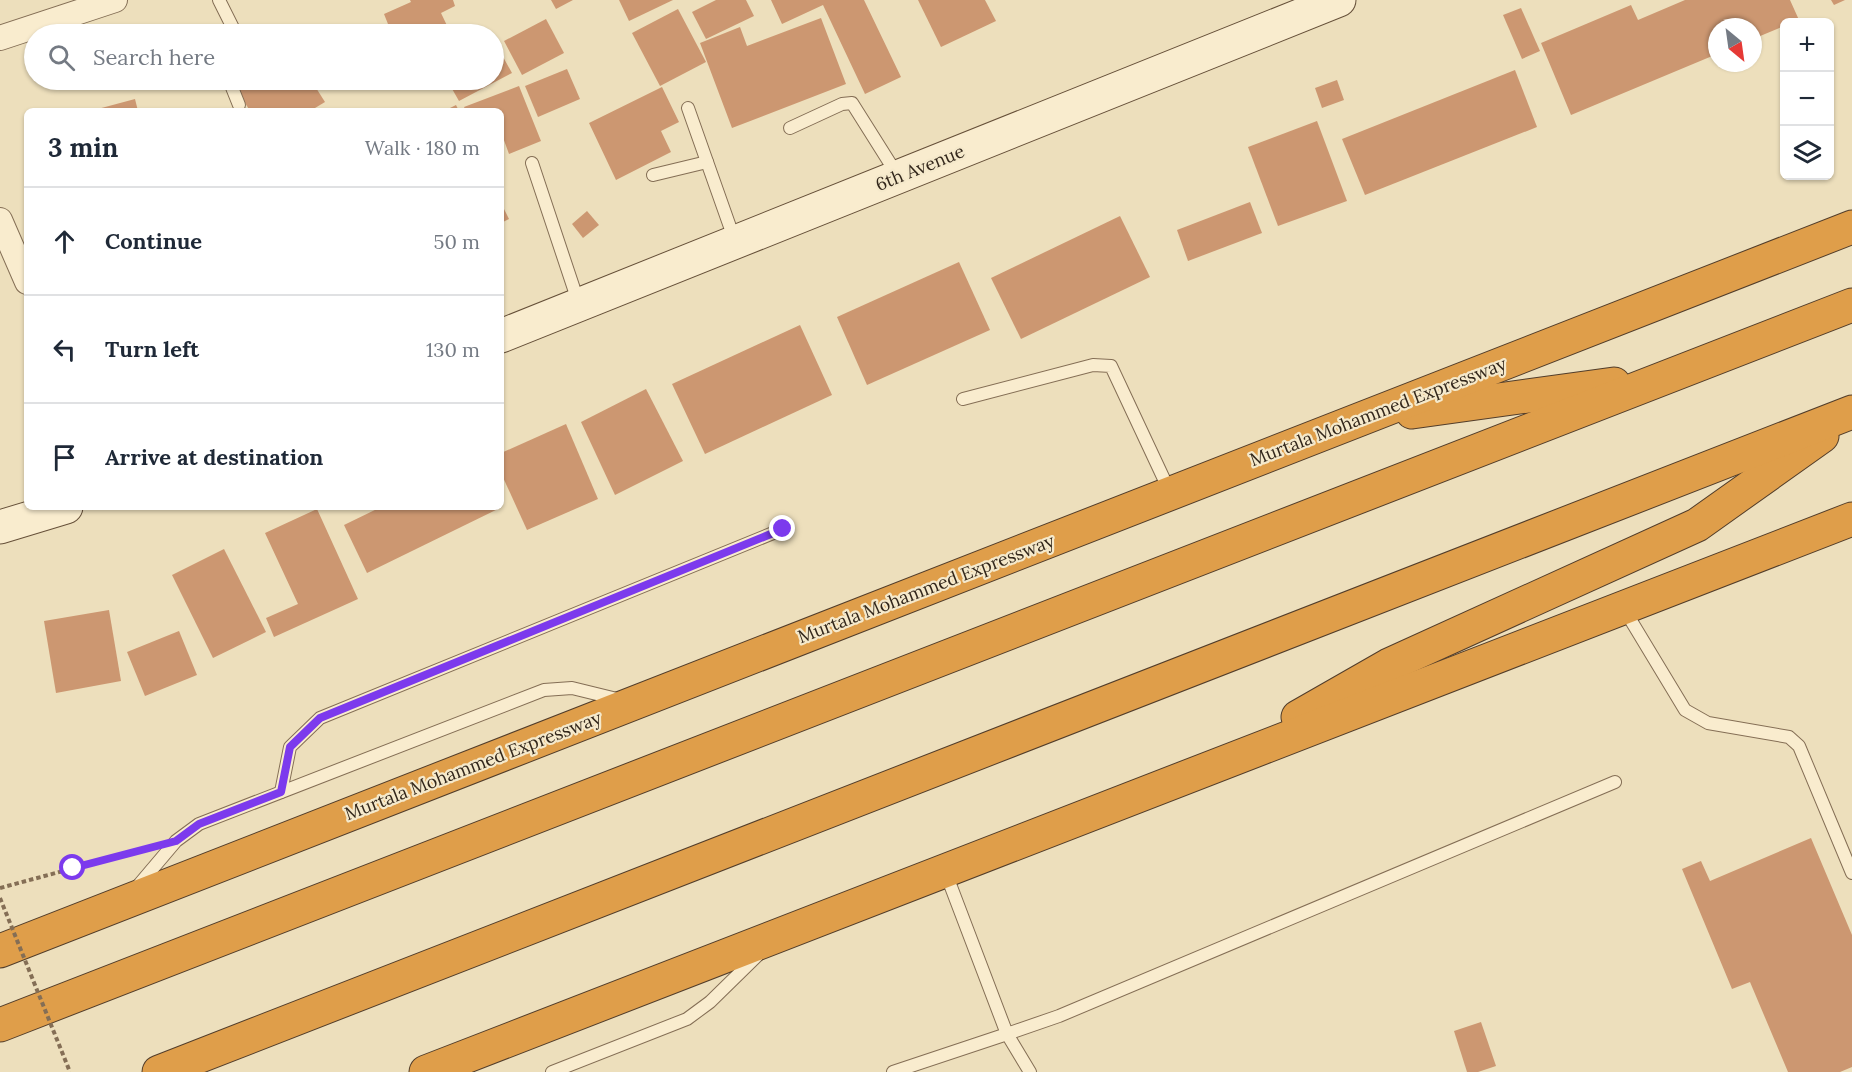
<!DOCTYPE html>
<html lang="en">
<head>
<meta charset="utf-8">
<style>
	:root { --surface:#fff; --page:#f6f6f7; --text:#1f2937; --muted:#747a83; --line:#e0e1e3 }
	body { margin:0; font-family:Lora,serif; background:var(--page); color:var(--text) }
	.controls { position:absolute; right:18px; top:18px; display:grid; overflow:hidden; border-radius:9px; box-shadow:0 2px 4px #0004 }
	.controls button { width:54px; height:54px; display:grid; place-items:center; padding:0; border:0; border-bottom:2px solid var(--line); background:var(--surface); color:var(--text); font:30px sans-serif }
	.compass { position:absolute; left:1708px; top:18px; width:54px; height:54px; border-radius:50%; background:var(--surface); box-shadow:0 2px 4px #0004; rotate:151deg }
	.stop { position:absolute; width:18px; height:18px; margin:-14px; border:4px solid #7c3aed; border-radius:50%; background:#fff }
	.stop.end { background:#7c3aed; border-color:#fff; box-shadow:0 2px 6px #0008 }
	.list { margin:0; padding:0; list-style:none }
	h2 { display:flex; justify-content:space-between; align-items:center; height:78px; margin:0; padding:0 24px; font-size:26px }
	h2 small { font-size:20px; font-weight:400; color:var(--muted) }
	.list li { display:grid; grid-template-columns:39px 1fr auto; gap:18px; align-items:center; box-sizing:border-box; height:108px; padding:0 24px; border-top:2px solid var(--line) }
	.list b { display:block; font-size:22px; white-space:nowrap }
	.list em { font-size:20px; font-style:normal; color:var(--muted) }
	.icon { flex:none; width:33px; height:33px; fill:none; stroke:currentColor; stroke-width:2; stroke-linecap:round; stroke-linejoin:round }
	.map { position:relative; flex:none; width:1852px; height:1072px; overflow:hidden }
	.search { position:absolute; background:var(--surface); box-shadow:0 2px 4px #0004; left:24px; top:24px; width:480px; height:66px; display:flex; align-items:center; gap:15px; box-sizing:border-box; padding:0 21px; border-radius:33px; color:var(--muted); font-size:22px }
	.panel { position:absolute; background:var(--surface); box-shadow:0 2px 4px #0004; left:24px; top:108px; width:480px; height:402px; border-radius:9px }
	.map>svg:first-child { display:block }
</style>
</head>
<body>
<div class="map">
<svg width="1852" height="1072" viewBox="0 0 1852 1072">
	<rect width="100%" height="100%" fill="#eddfbc"/>
	<!-- building -->
	<g fill="#cc9771">
		<polygon points="410,0 453,0 455,6 441,13 451,34 392,34 384,14 411,2"/>
		<polygon points="551,0 573,0 556,9"/>
		<polygon points="619,0 673,0 629,21"/>
		<polygon points="716,0 746,0 754,16 706,39 692,12"/>
		<polygon points="771,0 864,0 901,77 865,94 823,5 782,24"/>
		<polygon points="918,0 985,0 996,21 941,47"/>
		<polygon points="1685,0 1790,0 1799,20 1784,22 1784,26 1753,39 1753,27 1717,27 1717,54 1571,115 1541,43 1631,5 1638,20"/>
		<polygon points="1831,0 1845,0 1834,5"/>
		<polygon points="1521,8 1540,51 1522,59 1503,15"/>
		<polygon points="678,9 706,62 660,86 632,33"/>
		<polygon points="821,18 846,84 732,128 700,43 740,27 747,46"/>
		<polygon points="546,19 564,53 522,75 504,41"/>
		<polygon points="497,46 512,73 459,101 447,80 494,80 494,48"/>
		<polygon points="567,69 580,99 538,117 525,86"/>
		<polygon points="1515,70 1537,127 1365,195 1342,139"/>
		<polygon points="231,80 311,80 325,102 310,111 250,111"/>
		<polygon points="1337,80 1344,100 1322,108 1315,88"/>
		<polygon points="519,86 541,141 509,154 501,132 501,111 466,111 464,107"/>
		<polygon points="662,87 679,122 661,131 671,152 616,180 589,123"/>
		<polygon points="135,99 138,111 94,111 94,110"/>
		<polygon points="456,105 459,111 444,111"/>
		<polygon points="1317,121 1347,201 1278,226 1248,147"/>
		<polygon points="1250,202 1262,233 1188,261 1177,230"/>
		<polygon points="501,203 509,219 501,223"/>
		<polygon points="587,211 599,225 583,238 572,224"/>
		<polygon points="1120,216 1150,277 1021,339 991,278"/>
		<polygon points="959,262 990,330 867,385 837,317"/>
		<polygon points="800,325 832,395 705,454 672,384"/>
		<polygon points="646,389 683,461 615,495 581,422"/>
		<polygon points="566,424 598,499 527,530 501,473 501,453"/>
		<polygon points="381,507 502,507 367,573 344,525"/>
		<polygon points="317,509 358,599 274,637 266,618 298,604 265,533"/>
		<polygon points="224,549 266,632 213,658 172,575"/>
		<polygon points="109,610 121,681 56,693 44,621"/>
		<polygon points="179,631 197,675 145,696 127,652"/>
		<polygon points="1811,838 1852,935 1852,1067 1840,1072 1788,1072 1750,982 1732,989 1682,869 1701,861 1710,881"/>
		<polygon points="1481,1022 1496,1066 1478,1072 1467,1072 1454,1031"/>
	</g>
	<g fill="none" stroke-linecap="round" stroke-linejoin="round">
		<!-- lane casing -->
		<g stroke="#846e55" stroke-width="14">
			<g id="lane">
				<polyline points="219,0 236,34"/>
				<polyline points="229,80 239,105"/>
				<polyline points="688,108 735,241"/>
				<polyline points="790,128 842,104 852,103 898,176"/>
				<polyline points="532,163 579,304"/>
				<polyline points="653,175 707,162"/>
				<polyline points="963,399 1093,365 1111,366 1170,492"/>
				<polyline points="1624,609 1685,710 1708,723 1789,737 1799,746 1852,873"/>
				<polyline points="281,792 290,747 320,718 783,529"/>
				<polyline points="945,871 1007,1034 1059,1016 1615,782"/>
				<polyline points="137,887 176,841 199,824 544,690 572,688 621,700"/>
				<polyline points="552,1072 687,1019 710,1002 759,954"/>
				<polyline points="893,1072 1007,1034 1030,1072"/>
			</g>
		</g>
		<!-- street casing -->
		<g stroke="#846e55" stroke-width="26">
			<g id="street">
				<polyline points="0,38 115,0"/>
				<polyline points="0,220 27,282"/>
			</g>
		</g>
		<!-- secondary casing -->
		<g stroke="#665039" stroke-width="35">
			<g id="secondary">
				<polyline points="501,336 1339,0"/>
				<polyline points="0,527 66,507"/>
			</g>
		</g>
		<!-- highway casing -->
		<g stroke="#523d2a" stroke-width="35">
			<g id="highway">
				<polyline points="1412,412 1614,384"/>
				<polyline points="1298,717 1389,665 1697,525 1822,436"/>
				<polyline points="0,951 1852,227"/>
				<polyline points="0,1025 1852,305"/>
				<polyline points="159,1072 1852,412"/>
				<polyline points="426,1072 1852,519"/>
			</g>
		</g>
		<!-- path -->
		<polyline stroke="#846e55" stroke-width="4" stroke-dasharray="4.5 3" stroke-linecap="butt" points="0,888 141,850"/>
		<!-- lane -->
		<use href="#lane" stroke="#f9ecce" stroke-width="12"/>
		<!-- street -->
		<use href="#street" stroke="#f9ecce" stroke-width="24"/>
		<!-- secondary -->
		<use href="#secondary" stroke="#f9ecce" stroke-width="33"/>
		<!-- highway -->
		<use href="#highway" stroke="#df9e4a" stroke-width="33"/>
		<!-- path-bridge -->
		<polyline stroke="#846e55" stroke-width="4" stroke-dasharray="4.5 3" stroke-linecap="butt" points="0,898 70,1072"/>
	</g>
	<g fill="none" stroke-linecap="round" stroke-linejoin="round">
		<!-- route -->
		<polyline stroke="#7c3aed" stroke-width="8" points="73,868 176,841 199,824 281,792 290,747 320,718 783,529"/>
	</g>
	<g text-anchor="middle" stroke-width="4.5" stroke-linejoin="round" paint-order="stroke">
		<!-- street labels -->
		<g font-size="18" fill="#33271b" stroke="#f5e9cb">
			<text transform="translate(920 168) rotate(-22)" y="6">6th Avenue</text>
			<text transform="translate(1378 412) rotate(-21)" y="6">Murtala Mohammed Expressway</text>
			<text transform="translate(926 589) rotate(-21)" y="6">Murtala Mohammed Expressway</text>
			<text transform="translate(473 766) rotate(-21)" y="6">Murtala Mohammed Expressway</text>
		</g>
	</g>
</svg>
<div class="controls">
<button>+</button>
<button>−</button>
<button><svg class="icon" aria-label="layers" viewBox="0 0 24 24"><path d="M12 4l9 5-9 5-9-5zM3 14l9 5 9-5"/></svg></button>
</div>
<svg class="compass" viewBox="-18 -18 36 36"><path d="M0-13l5 13h-10z" fill="#e53935"/><path d="M0 13l5-13h-10z" fill="#747a83"/></svg>
<div class="stop" style="left:73px;top:868px"></div>
<div class="stop end" style="left:783px;top:529px"></div>
<div class="search"><svg class="icon" aria-label="search" viewBox="0 0 24 24"><circle cx="10" cy="10" r="6"/><path d="M15 15l6 6"/></svg>Search here</div>
<section class="panel">
<h2>3 min<small>Walk · 180 m</small></h2>
<ul class="list">
<li><svg class="icon" aria-label="ahead" viewBox="0 0 24 24"><path d="M12 20V5M6 11l6-6 6 6"/></svg><div><b>Continue</b></div><em>50 m</em></li>
<li><svg class="icon" aria-label="left" viewBox="0 0 24 24"><path d="M17 20v-9H6M10 6l-5 5 5 5"/></svg><div><b>Turn left</b></div><em>130 m</em></li>
<li><svg class="icon" aria-label="arrive" viewBox="0 0 24 24"><path d="M6 21V4h12l-3 4 3 4H6"/></svg><div><b>Arrive at destination</b></div></li>
</ul>
</section>
</div>
</body>
</html>
